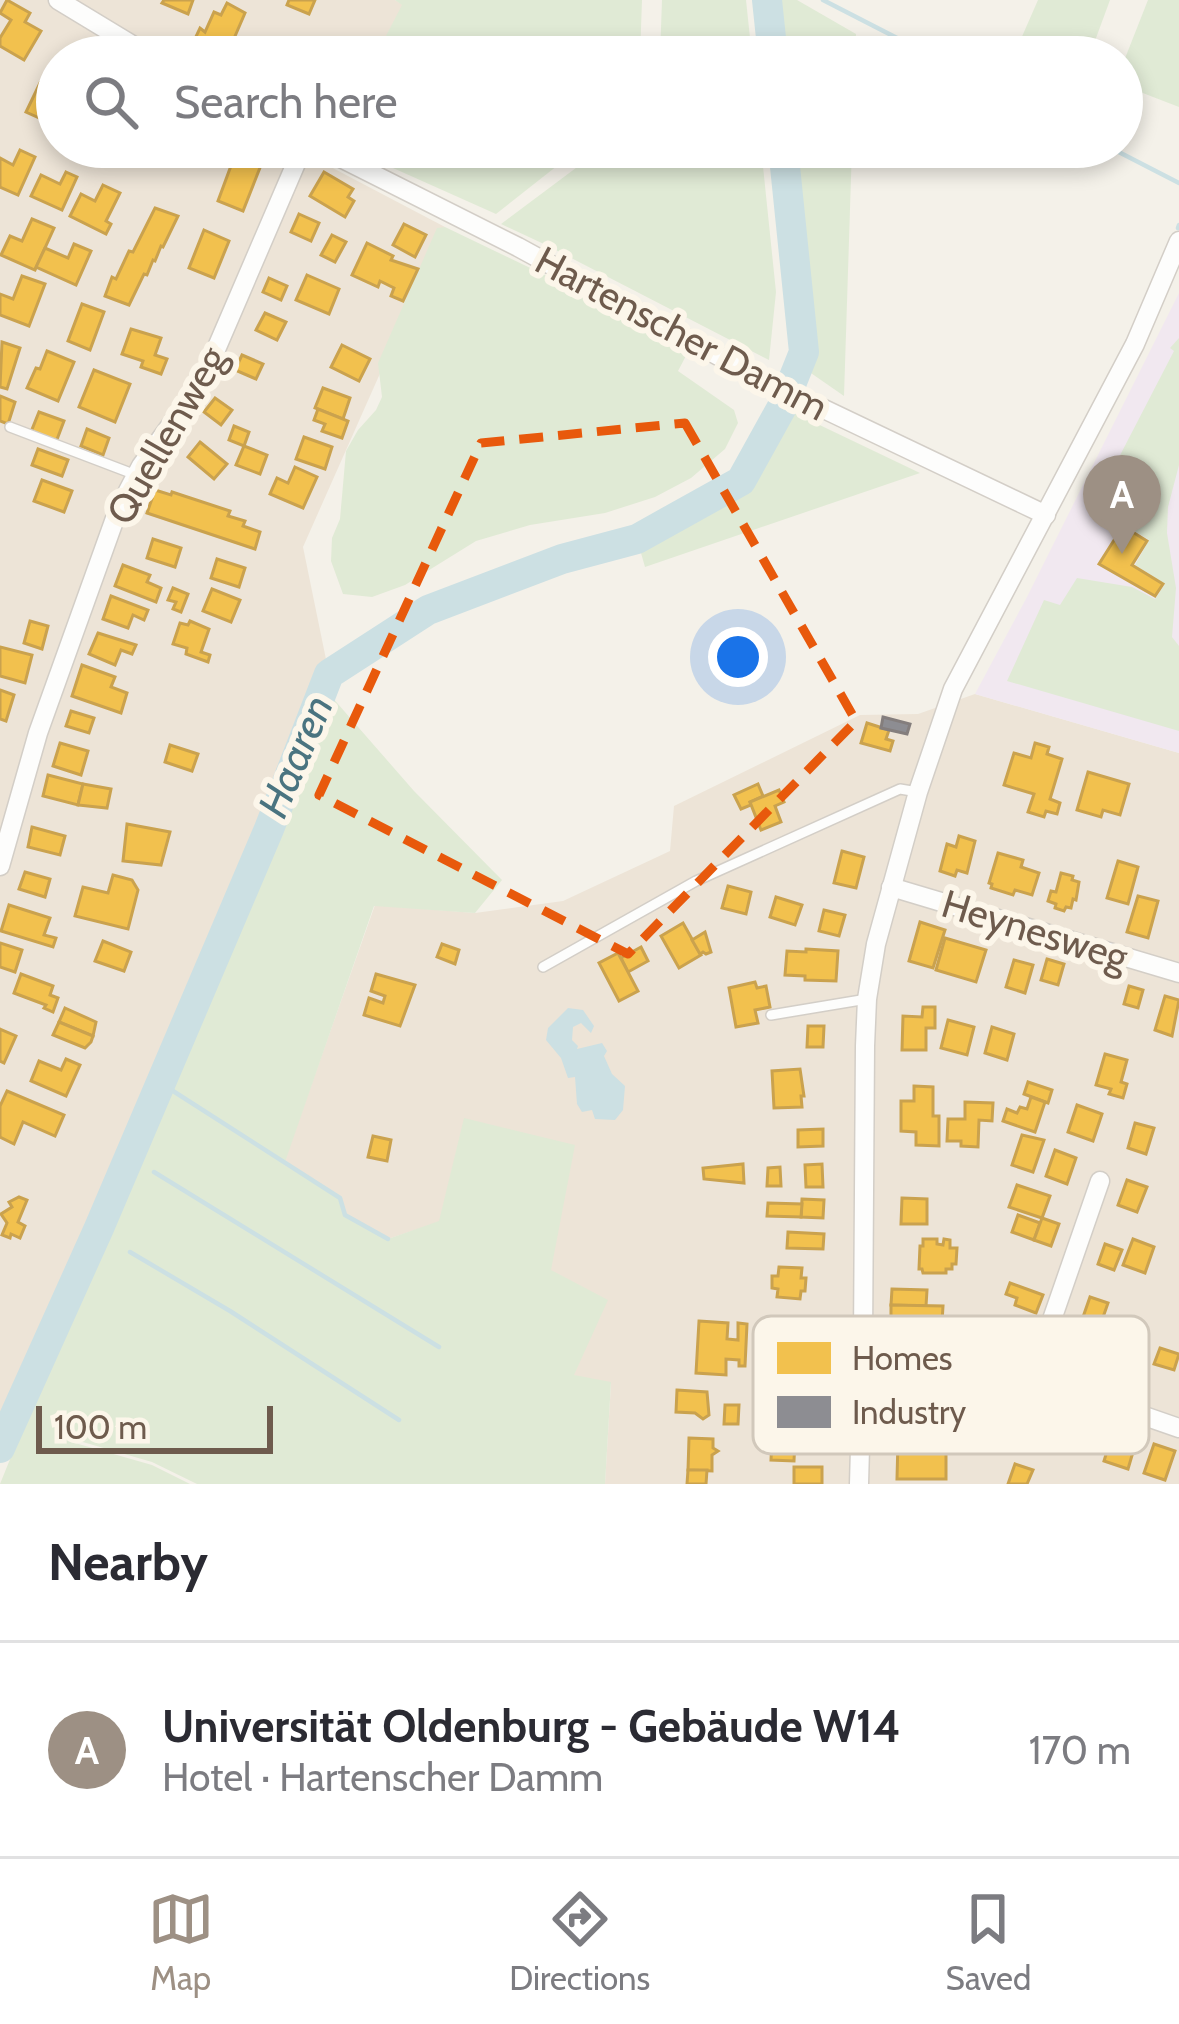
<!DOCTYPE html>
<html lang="en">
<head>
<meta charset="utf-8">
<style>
	:root { --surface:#fff; --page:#f7f7f7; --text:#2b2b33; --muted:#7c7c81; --line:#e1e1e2; --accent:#9d9084 }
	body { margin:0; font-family:Cabin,sans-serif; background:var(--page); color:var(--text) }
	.scale { position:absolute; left:36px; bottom:30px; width:237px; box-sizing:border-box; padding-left:12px; border:6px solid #6e5b4d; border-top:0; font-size:33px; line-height:42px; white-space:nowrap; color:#6e5b4d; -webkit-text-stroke:9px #fcf6ea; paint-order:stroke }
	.you { position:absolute; left:738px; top:657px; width:42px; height:42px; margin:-30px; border:9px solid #fff; border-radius:50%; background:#1a73e8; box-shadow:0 0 0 18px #1a73e833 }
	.badge { display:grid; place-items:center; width:78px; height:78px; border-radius:50%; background:var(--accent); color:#fff; font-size:39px; font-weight:700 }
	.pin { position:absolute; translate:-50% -99px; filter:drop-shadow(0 3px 6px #0008) }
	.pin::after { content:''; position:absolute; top:63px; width:42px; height:36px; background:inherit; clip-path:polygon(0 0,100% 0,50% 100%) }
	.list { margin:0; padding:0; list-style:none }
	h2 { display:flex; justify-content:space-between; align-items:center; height:156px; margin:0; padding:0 48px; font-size:51px }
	h2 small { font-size:39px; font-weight:400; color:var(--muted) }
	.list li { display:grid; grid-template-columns:78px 1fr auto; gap:36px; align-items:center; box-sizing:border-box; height:216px; padding:0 48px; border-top:3px solid var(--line) }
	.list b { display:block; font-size:45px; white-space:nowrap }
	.list p { margin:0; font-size:39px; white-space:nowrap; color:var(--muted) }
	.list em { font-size:39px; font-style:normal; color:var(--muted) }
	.icon { flex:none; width:66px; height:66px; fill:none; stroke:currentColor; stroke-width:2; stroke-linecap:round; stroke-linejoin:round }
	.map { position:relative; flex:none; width:1179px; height:1484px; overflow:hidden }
	.search { position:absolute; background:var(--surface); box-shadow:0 6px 18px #0003; left:36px; right:36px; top:36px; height:132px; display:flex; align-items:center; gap:30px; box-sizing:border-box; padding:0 42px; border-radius:66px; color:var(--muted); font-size:45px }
	.sheet { height:372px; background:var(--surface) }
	nav { display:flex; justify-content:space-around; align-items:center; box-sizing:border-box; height:168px; border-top:3px solid var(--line); background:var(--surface); font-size:33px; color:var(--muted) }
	nav a { display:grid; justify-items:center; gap:6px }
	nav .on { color:var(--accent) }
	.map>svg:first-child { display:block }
</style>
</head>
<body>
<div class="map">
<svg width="1179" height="1484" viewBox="0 0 1179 1484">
	<rect width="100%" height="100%" fill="#f4f1e9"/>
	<!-- residential -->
	<g fill="#ede4d7">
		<polygon points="0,0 395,0 403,5 375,57 57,57 57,147 330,147 327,165 445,227 303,547 329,674 87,1253 22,1395 0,1450"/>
		<polygon points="975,694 1179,753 1179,1484 605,1484 611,1383 574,1376 439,1222 388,1239 345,1215 283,1165 375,905 475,913 563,901 670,851 674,806 860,715 918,714"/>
	</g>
	<!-- education -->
	<polygon fill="#f1e8f0" points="1179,293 1179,753 975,694 1027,597"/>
	<!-- green -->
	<g fill="#e0ead5">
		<polygon points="395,0 642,0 640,57 375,57 402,5"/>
		<polygon points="662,0 746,0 752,57 660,57"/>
		<polygon points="775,0 797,0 856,34 855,57 782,57"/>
		<polygon points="1038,0 1110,0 1089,57 1013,57"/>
		<polygon points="1148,0 1179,0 1179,107 1122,85 1122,66"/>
		<polygon points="346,147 581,147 496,214"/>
		<polygon points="604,147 761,147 776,292 769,360 546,245 501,224"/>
		<polygon points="793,147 852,147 844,396 808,371 815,333"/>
		<polygon points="445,227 578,291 587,300 688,352 678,371 734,410 738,423 725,449 691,478 655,497 605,513 530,525 476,541 405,585 372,597 343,594 331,561 332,538 340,519 346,451 358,430 376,410 382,397 378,363 437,228"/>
		<polygon points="1179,338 1179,465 1168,507 1167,533 1176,588 1172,637 1179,646 1179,731 1007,681 1044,600 1060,605 1077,578 1132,587 1155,599 1165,584 1135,565 1149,540 1090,503 1107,469 1154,492 1157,488 1115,465 1174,351 1170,348"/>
		<polygon points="782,407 920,473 645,567 637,539 741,481"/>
		<polygon points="324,688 414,791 502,880 475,913 374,906 284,1165 340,1198 345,1216 388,1239 439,1221 464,1118 575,1145 551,1270 608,1300 574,1375 611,1382 605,1484 197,1484 152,1462 69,1438 59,1430 68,1441 152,1465 190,1484 0,1484 32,1405 22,1395 99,1228"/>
	</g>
	<!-- water -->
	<polygon fill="#cce0e3" points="568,1008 583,1010 594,1026 591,1033 581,1023 573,1027 572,1040 578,1046 577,1049 602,1043 607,1051 604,1056 612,1074 625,1086 623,1110 615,1120 595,1119 592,1110 582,1112 577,1104 575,1077 568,1078 561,1058 546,1040 548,1028"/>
	<!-- homes -->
	<g fill="#f2c14e" stroke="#caa24e" stroke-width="3">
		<polygon points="7,0 30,13 25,22 41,31 24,60 0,46 0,38 11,20 0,13"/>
		<polygon points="164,0 193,0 188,14 162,3"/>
		<polygon points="289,0 315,0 309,14 287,5"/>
		<polygon points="227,3 245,13 226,57 215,57 192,45 200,28 205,32 214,12 221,15"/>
		<polygon points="340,42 367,54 365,57 333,57"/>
		<polygon points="40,83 57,90 57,126 26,112"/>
		<polygon points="111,147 147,147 139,162"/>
		<polygon points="20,150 35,157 18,195 0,187 0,158 13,165"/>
		<polygon points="235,155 261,165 243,211 218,201"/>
		<polygon points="66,172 77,177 62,210 31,196 41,175 60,184"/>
		<polygon points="324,172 353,189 348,197 354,201 345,217 310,196"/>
		<polygon points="103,185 120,193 106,221 111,224 106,234 70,216 81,194 95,201"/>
		<polygon points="155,208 178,216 163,247 161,246 155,261 153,260 147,275 144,274 129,305 105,296 112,277 116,279 129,251 133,252"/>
		<polygon points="299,214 319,223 311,241 291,232"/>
		<polygon points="32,219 54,228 35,270 1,255 10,236 22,241"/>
		<polygon points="404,224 426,235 415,257 393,245"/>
		<polygon points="204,230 229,241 214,278 189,268"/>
		<polygon points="332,235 346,242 335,262 321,255"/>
		<polygon points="367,243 393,256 391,260 418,269 403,301 391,296 394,288 380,281 378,287 352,275"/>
		<polygon points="74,244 91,251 76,285 36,267 45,248 68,258"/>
		<polygon points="307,275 339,289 329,314 296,300"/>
		<polygon points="22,276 45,284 29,326 0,315 0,294 13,299"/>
		<polygon points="269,278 287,286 281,300 263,292"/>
		<polygon points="82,304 104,312 90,350 68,341"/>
		<polygon points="265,313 286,322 277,340 256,330"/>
		<polygon points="131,329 161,338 155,355 167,359 161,374 141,367 143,361 122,354"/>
		<polygon points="2,342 20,348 7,389 0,387"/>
		<polygon points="342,345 370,359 359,381 331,367"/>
		<polygon points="47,351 74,362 58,401 27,388 36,368 40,369"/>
		<polygon points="242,355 263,364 256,379 235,370"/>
		<polygon points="94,370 130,384 115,422 79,407"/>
		<polygon points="323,388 350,398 343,419 315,408"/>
		<polygon points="0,396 15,402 8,424 0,421"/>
		<polygon points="215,398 232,410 221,425 204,412"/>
		<polygon points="318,409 348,421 342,438 322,431 325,424 314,420"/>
		<polygon points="39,412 64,421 56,442 31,432"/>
		<polygon points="234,426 249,432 244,446 229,440"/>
		<polygon points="87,429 109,438 103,455 81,446"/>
		<polygon points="304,437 332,447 325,469 296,459"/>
		<polygon points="200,442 227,464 214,479 188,457"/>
		<polygon points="244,446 267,455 260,474 236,465"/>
		<polygon points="38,449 68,460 62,476 32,465"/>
		<polygon points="295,467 317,477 303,508 270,494 277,478 288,483"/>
		<polygon points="42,480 72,491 64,512 34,501"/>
		<polygon points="155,490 171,495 172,492 230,511 228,516 245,521 243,526 260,532 255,549 147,513"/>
		<polygon points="1123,526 1147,541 1132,565 1163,584 1155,596 1099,564"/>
		<polygon points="153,539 181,548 175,567 147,558"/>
		<polygon points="217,559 245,568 239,587 211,578"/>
		<polygon points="123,565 150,575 147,582 161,588 156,602 115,586"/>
		<polygon points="173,588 188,594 181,612 173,609 176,602 168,600"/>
		<polygon points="212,589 240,600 231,622 203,611"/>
		<polygon points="111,596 148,610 144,620 133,615 128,628 103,619"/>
		<polygon points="30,621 48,626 42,649 24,643"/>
		<polygon points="190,621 209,629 201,652 210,655 208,662 186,654 187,648 173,644 180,623 188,625"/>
		<polygon points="98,633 136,645 132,654 121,650 115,665 89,654"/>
		<polygon points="0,647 32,655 25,683 0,676"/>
		<polygon points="82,665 115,677 111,687 127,693 121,713 72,696"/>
		<polygon points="0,690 14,695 6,721 0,719"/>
		<polygon points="71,711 94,718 89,733 66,726"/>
		<polygon points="867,723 889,730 886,739 893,741 890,751 861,743"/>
		<polygon points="60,743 88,751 81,775 53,766"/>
		<polygon points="1035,743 1049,747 1047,754 1062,759 1050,799 1060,803 1057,814 1046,811 1044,817 1028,812 1034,794 1004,785 1014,753 1031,758"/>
		<polygon points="170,745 198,754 192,771 165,762"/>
		<polygon points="1088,772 1129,784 1120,815 1103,810 1101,817 1077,810"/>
		<polygon points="48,775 83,784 78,805 43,796"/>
		<polygon points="83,784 111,789 107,808 78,805"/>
		<polygon points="758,784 763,796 750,802 751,805 741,809 734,795"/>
		<polygon points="779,790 784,802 775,806 781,822 761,830 750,802"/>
		<polygon points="127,824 170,832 161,865 123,861"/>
		<polygon points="32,827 65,836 60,855 28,847"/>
		<polygon points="959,836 975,841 967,873 957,870 955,876 940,871 947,844 956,847"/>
		<polygon points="842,851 864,857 856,888 834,883"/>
		<polygon points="998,853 1023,860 1021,867 1039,873 1032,895 1015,890 1013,895 991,888 992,884 989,883"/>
		<polygon points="1118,861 1138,867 1128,904 1107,898"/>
		<polygon points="25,872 50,879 45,897 19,889"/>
		<polygon points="1061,873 1073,876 1072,880 1079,882 1076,900 1073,899 1071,908 1066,907 1064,911 1055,908 1056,904 1048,901 1051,891 1056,892"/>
		<polygon points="113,875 132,880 138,890 128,929 75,916 83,887 108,893"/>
		<polygon points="728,886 751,892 746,914 722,908"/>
		<polygon points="1138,896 1158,901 1148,938 1127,932"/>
		<polygon points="776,897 802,905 795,925 770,917"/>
		<polygon points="9,905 50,918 44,935 56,938 53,947 1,931"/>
		<polygon points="824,910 845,915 839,936 819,931"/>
		<polygon points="920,922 945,930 933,968 909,961"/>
		<polygon points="683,923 701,955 679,968 661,936"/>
		<polygon points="705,932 711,952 706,954 703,952 700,954 692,940"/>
		<polygon points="945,938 986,950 976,982 936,970"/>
		<polygon points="103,941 131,952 124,971 95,961"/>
		<polygon points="0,943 22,950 15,972 0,967"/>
		<polygon points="442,944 459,950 455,964 437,957"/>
		<polygon points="641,947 648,961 628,972 621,958"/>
		<polygon points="806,949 838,951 836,981 805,980 805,976 785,975 787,951 806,952"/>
		<polygon points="618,953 638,991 619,1001 599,963"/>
		<polygon points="1047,959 1064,964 1058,985 1041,980"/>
		<polygon points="1014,960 1033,965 1025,993 1006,987"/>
		<polygon points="21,974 53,986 50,995 58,998 53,1012 44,1008 46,1005 14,993"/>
		<polygon points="376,974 415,985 400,1026 364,1015 369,998 383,1003 385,996 371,991"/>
		<polygon points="755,982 757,988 766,986 770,1007 755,1010 758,1023 736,1027 729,988"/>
		<polygon points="1129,986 1143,990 1138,1008 1124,1004"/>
		<polygon points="1165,996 1179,1000 1172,1036 1155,1030"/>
		<polygon points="923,1007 935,1007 935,1028 926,1028 926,1050 902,1050 903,1016 922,1017"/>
		<polygon points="65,1008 96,1022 93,1036 59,1022"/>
		<polygon points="948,1020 974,1027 967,1055 941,1048"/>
		<polygon points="59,1022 93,1036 91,1042 85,1048 53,1035"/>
		<polygon points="808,1026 824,1026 823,1047 807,1047"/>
		<polygon points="992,1027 1014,1034 1007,1060 985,1053"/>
		<polygon points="0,1029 16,1036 4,1063 0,1061"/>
		<polygon points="1105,1054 1127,1060 1121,1082 1127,1084 1123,1098 1109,1094 1111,1089 1096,1085"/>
		<polygon points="66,1059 80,1065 66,1096 31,1081 39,1061 61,1070"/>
		<polygon points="800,1069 804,1096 801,1096 802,1107 774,1108 772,1071"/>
		<polygon points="1028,1082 1052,1090 1048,1103 1024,1094"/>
		<polygon points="914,1086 933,1087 933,1116 939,1116 939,1146 916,1145 916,1132 901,1131 901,1101 914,1101"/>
		<polygon points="7,1091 64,1115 55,1136 23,1122 14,1144 0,1137 0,1106"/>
		<polygon points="1031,1097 1045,1102 1035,1132 1003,1121 1007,1109 1017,1113 1020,1107 1027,1109"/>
		<polygon points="965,1102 993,1103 992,1121 979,1120 978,1147 961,1146 961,1141 947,1141 948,1119 965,1119"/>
		<polygon points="1077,1105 1102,1114 1093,1141 1068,1132"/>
		<polygon points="1135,1123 1154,1128 1146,1154 1128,1148"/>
		<polygon points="823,1129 823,1146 798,1147 798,1130"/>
		<polygon points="1022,1135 1044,1140 1033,1172 1012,1165"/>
		<polygon points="373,1136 391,1140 387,1161 368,1157"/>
		<polygon points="1055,1150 1076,1158 1067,1184 1046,1176"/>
		<polygon points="743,1164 744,1183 704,1179 703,1168"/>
		<polygon points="822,1164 823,1187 806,1187 805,1165"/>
		<polygon points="780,1167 781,1186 767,1186 768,1168"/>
		<polygon points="1127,1180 1147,1187 1137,1212 1118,1205"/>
		<polygon points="1017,1185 1050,1196 1042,1218 1009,1207"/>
		<polygon points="19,1197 27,1200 18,1222 25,1226 20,1238 11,1234 10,1238 2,1235 7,1223 1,1214 12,1207 9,1202"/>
		<polygon points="902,1198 927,1199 927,1224 901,1224"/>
		<polygon points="802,1199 824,1200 823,1218 801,1217"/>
		<polygon points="768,1203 802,1204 801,1217 767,1216"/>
		<polygon points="1018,1215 1040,1223 1034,1240 1012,1232"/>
		<polygon points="1042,1218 1059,1224 1051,1246 1034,1240"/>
		<polygon points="788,1232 824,1234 823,1249 787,1248"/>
		<polygon points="923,1239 937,1239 937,1244 943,1245 944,1239 950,1240 950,1248 957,1248 956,1264 952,1264 952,1269 946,1269 946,1273 923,1273 922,1269 919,1269 920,1246 923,1246"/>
		<polygon points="1133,1239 1154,1247 1145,1273 1123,1265"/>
		<polygon points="1105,1244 1122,1250 1114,1270 1098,1264"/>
		<polygon points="779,1267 802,1268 801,1278 806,1278 805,1291 801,1291 800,1299 777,1297 778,1289 772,1288 772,1276 778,1276"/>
		<polygon points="1010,1283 1043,1295 1036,1313 1015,1305 1017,1298 1006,1294"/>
		<polygon points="892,1289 927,1290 926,1306 891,1305"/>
		<polygon points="1090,1297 1108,1303 1101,1323 1083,1317"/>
		<polygon points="891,1305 943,1306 942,1322 891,1321"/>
		<polygon points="699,1321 728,1323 727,1339 738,1340 738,1323 747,1324 745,1366 739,1366 739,1360 726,1359 726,1375 696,1373"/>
		<polygon points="1160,1348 1179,1354 1174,1370 1154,1364"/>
		<polygon points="677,1390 707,1392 709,1415 703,1419 695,1413 676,1412"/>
		<polygon points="725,1405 739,1405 738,1424 724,1424"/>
		<polygon points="1114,1428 1138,1435 1128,1469 1104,1461"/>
		<polygon points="689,1438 713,1439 713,1448 718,1451 712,1455 712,1471 688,1470"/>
		<polygon points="772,1438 795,1439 794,1461 771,1460"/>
		<polygon points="898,1441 934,1442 934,1453 946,1453 946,1479 897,1479"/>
		<polygon points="1154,1444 1175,1451 1165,1480 1144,1473"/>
		<polygon points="1015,1464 1033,1470 1027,1484 1008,1484"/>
		<rect x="794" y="1467" width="28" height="17"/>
		<polygon points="688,1470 707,1470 706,1484 687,1484"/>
	</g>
	<!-- industry -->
	<polygon fill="#8d8d92" stroke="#847e7d" stroke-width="3" points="883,717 910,724 907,734 881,728"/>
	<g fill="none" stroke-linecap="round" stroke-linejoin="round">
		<!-- stream -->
		<g stroke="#cce0e3" stroke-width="4.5">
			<polyline points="823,0 934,57"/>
			<polyline points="1109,147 1179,183"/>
			<polyline points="1178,228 1179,225"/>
			<polyline points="173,1091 340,1198 345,1215 388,1239"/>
			<polyline points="154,1172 439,1347"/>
			<polyline points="130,1252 230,1311 399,1420"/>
		</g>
		<!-- river -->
		<g stroke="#cce0e3" stroke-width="30">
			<polyline points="767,0 773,57"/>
			<polyline points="0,1448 99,1228 269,829 329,674 428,610 562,559 637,539 741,481 782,407 804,352 783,147"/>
		</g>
		<!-- service casing -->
		<g stroke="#d3cec7" stroke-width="12">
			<g id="service">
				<polyline points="10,427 136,475"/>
				<polyline points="543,967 696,881 900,789 918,792"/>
				<polyline points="771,1015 867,999"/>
			</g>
		</g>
		<!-- minor casing -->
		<g stroke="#d3cec7" stroke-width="21">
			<g id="minor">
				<polyline points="58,0 152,57"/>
				<polyline points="319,147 518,247 759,378 1046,515"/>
				<polyline points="0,866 38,733 118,510 141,466 202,382 303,147"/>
				<polyline points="891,887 1179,973"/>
				<polyline points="863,1340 931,1342 1179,1428"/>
				<polyline points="1032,1377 1100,1181"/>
				<polyline points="859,1484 863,1340 865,1046 867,999 876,944 918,792 953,689 1135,344 1179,241"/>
			</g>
		</g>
		<!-- service -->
		<use href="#service" stroke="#fdfdfc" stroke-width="9"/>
		<!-- minor -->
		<use href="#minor" stroke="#fdfdfc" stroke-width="18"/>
	</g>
	<!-- marked area -->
	<path fill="none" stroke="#e8590c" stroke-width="9" stroke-dasharray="24 15" stroke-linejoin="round" d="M 685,423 L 856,721 L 628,954 L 319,795 L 481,443 Z"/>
	<g text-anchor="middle" stroke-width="12" stroke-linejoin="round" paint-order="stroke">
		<!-- street labels -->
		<g font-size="39" fill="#6e5b4d" stroke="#fcf6ea">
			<text transform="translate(682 333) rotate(28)" y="14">Hartenscher Damm</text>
			<text transform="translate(166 435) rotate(-60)" y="14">Quellenweg</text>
			<text transform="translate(1035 930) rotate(17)" y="14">Heynesweg</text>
		</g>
		<!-- water labels -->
		<g font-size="42" font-style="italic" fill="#4a7480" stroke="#fcf6ea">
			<text transform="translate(295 756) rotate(-67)" y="15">Haaren</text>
		</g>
	</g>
	<!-- legend -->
	<rect x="753" y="1316" width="396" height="138" rx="18" fill="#fcf6ea" stroke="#d1c8bb" stroke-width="3"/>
	<rect x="777" y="1342" width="54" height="32" fill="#f2c14e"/>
	<rect x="777" y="1396" width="54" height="32" fill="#8d8d92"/>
	<g font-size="33" fill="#6e5b4d">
		<text x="852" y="1370">Homes</text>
		<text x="852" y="1424">Industry</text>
	</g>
</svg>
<div class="scale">100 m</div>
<div class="you"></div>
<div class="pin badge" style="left:1122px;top:554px">A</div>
<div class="search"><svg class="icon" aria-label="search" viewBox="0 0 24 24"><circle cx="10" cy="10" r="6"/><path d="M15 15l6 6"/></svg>Search here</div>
</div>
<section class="sheet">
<h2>Nearby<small></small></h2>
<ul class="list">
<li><span class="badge">A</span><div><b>Universität Oldenburg - Gebäude W14</b><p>Hotel · Hartenscher Damm</p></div><em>170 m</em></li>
</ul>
</section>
<nav>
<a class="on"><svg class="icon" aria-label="map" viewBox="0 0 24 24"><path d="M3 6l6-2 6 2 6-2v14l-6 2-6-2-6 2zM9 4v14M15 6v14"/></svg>Map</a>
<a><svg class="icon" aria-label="directions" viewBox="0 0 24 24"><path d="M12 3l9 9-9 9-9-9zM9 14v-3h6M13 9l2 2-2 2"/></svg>Directions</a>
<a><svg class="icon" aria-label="saved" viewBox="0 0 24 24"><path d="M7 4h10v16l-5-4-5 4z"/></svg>Saved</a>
</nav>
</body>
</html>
